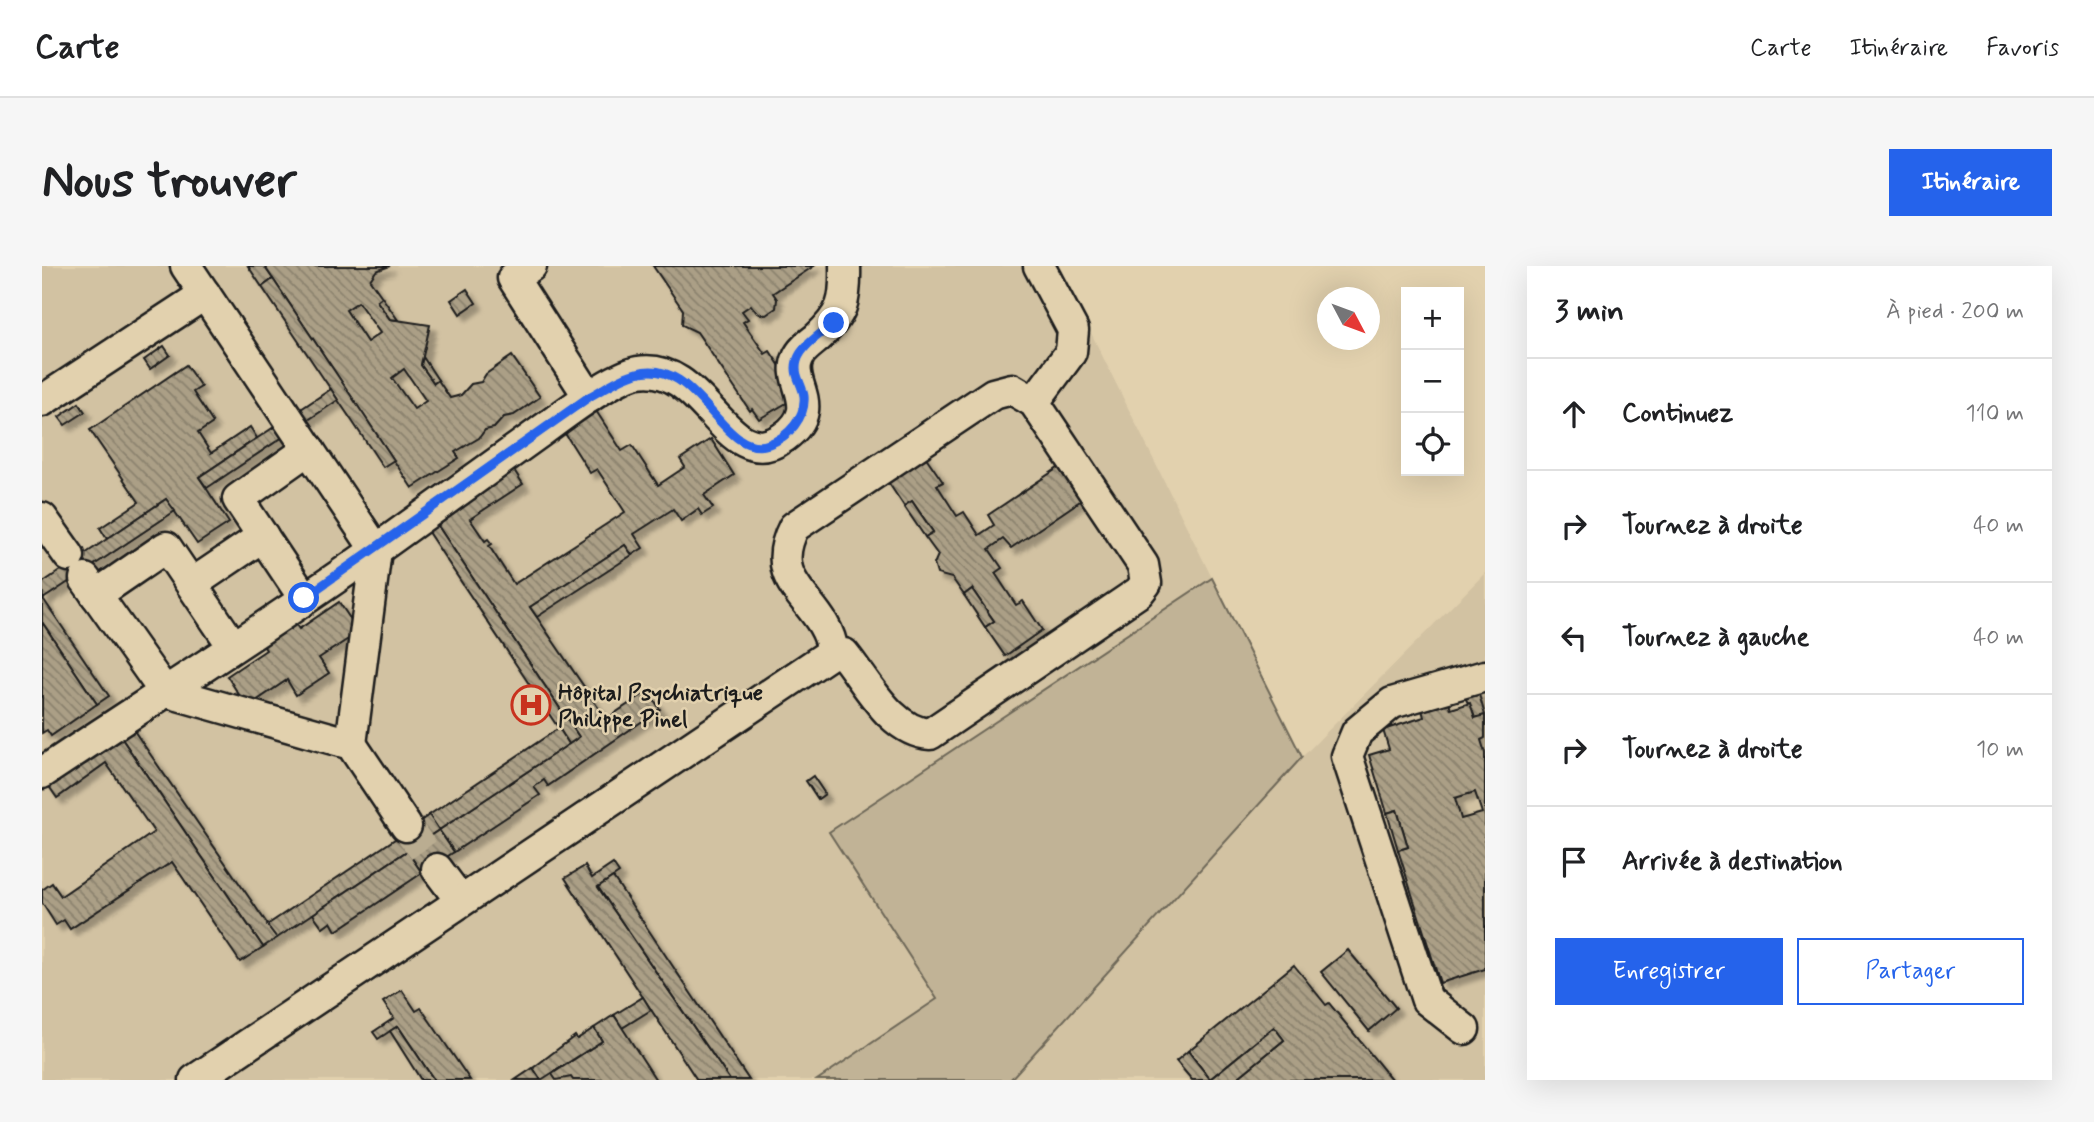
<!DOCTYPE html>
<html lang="fr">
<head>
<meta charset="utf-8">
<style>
	:root { --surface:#fff; --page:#f6f6f6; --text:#202124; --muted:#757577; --line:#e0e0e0; --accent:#2563eb }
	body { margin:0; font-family:Mynerve,sans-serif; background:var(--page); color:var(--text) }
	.controls { position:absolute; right:21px; top:21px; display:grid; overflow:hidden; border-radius:0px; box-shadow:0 7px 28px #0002 }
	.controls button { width:63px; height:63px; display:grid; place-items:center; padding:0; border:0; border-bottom:2px solid var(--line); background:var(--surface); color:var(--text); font:35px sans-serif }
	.compass { position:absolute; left:1275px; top:21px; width:63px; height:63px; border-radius:50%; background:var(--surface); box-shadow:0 7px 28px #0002; rotate:131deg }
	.stop { position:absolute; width:21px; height:21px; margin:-16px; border:5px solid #2563eb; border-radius:50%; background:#fff }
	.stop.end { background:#2563eb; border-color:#fff; box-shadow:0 2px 7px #0008 }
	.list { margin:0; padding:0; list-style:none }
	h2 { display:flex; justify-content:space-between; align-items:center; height:91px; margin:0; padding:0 28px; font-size:30px }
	h2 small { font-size:23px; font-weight:400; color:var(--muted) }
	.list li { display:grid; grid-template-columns:46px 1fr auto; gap:21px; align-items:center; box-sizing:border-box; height:112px; padding:0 28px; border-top:2px solid var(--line) }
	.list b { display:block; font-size:26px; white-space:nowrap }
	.list em { font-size:23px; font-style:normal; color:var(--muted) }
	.actions { display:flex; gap:14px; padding:21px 28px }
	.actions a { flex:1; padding:16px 0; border:2px solid var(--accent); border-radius:0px; text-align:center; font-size:24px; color:var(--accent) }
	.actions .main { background:var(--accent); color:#fff }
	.icon { flex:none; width:38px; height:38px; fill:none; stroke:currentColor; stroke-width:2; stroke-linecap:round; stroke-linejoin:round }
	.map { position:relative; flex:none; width:1443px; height:814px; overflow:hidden; border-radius:0px }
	header { display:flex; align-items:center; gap:42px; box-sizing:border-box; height:98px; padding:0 35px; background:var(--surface); border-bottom:2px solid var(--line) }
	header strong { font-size:33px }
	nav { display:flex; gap:38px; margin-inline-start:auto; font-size:24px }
	.intro { display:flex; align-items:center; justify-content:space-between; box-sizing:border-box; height:168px; padding:0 42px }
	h1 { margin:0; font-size:49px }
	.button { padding:18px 32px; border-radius:0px; background:var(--accent); color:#fff; font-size:24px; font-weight:700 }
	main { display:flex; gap:42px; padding:0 42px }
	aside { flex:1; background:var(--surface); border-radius:0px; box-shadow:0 7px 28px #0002 }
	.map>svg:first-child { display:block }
</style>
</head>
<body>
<header>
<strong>Carte</strong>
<nav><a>Carte</a><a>Itinéraire</a><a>Favoris</a></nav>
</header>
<div class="intro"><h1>Nous trouver</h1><a class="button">Itinéraire</a></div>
<main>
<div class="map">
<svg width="1443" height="814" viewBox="0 0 1443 814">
	<defs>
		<pattern id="building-back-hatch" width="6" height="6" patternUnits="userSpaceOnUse" patternTransform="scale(1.75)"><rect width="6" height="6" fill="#ab9f86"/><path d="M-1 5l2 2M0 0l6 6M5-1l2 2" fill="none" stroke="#8a816d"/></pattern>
		<filter id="shadow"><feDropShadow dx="6" dy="6" stdDeviation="2" flood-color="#0004"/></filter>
	</defs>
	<rect width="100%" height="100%" fill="#e2d1ae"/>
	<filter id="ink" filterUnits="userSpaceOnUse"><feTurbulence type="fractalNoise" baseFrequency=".0143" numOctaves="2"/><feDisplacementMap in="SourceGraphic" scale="14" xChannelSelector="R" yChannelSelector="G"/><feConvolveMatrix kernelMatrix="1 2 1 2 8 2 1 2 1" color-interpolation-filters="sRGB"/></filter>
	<g filter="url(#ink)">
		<!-- built -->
		<g fill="#d2c2a2">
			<polygon points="0,0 1016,0 1170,312 787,566 895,733 775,814 0,814"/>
			<polygon points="1443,307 1443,814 968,814 1260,491"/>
		</g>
		<!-- grass -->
		<polygon fill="#c1b396" stroke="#6e6859" stroke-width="2" points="1170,312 1260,491 968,814 775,814 895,733 787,566"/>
		<!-- building -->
		<g fill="url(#building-back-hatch)" stroke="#1c1c1c" stroke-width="2" fill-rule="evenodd" filter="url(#shadow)">
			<polygon points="206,0 222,0 231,13 220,21"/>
			<path d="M 225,0 L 348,0 L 334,5 L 328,14 L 340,31 L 335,35 L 348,53 L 388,59 L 379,99 L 392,117 L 396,114 L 408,132 L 419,129 L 429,118 L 439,116 L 444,108 L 470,90 L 498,131 L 472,149 L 462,151 L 452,162 L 443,164 L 437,172 L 413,186 L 417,192 L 370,222 L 223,1 ZM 316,36 L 338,67 L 325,76 L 304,44 ZM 362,103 L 384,135 L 372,143 L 350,112 Z"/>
			<polygon points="611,0 772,0 731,27 735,33 734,42 724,49 715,47 709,39 700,45 706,53 701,56 723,88 728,85 749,117 753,132 717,153 710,143 708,145 655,66 640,59 641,44"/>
			<polygon points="231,13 352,194 341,201 220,21"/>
			<polygon points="425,23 434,37 418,48 409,34"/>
			<polygon points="340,31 356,54 348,53 335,35"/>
			<polygon points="122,80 128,89 108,103 102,94"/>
			<polygon points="381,91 396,114 392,117 379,99"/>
			<polygon points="144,99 159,121 151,126 171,157 156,167 169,187 208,161 215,172 157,211 187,257 155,278 124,233 65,273 58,262 97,236 48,164"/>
			<polygon points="289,123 296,134 165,222 157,211"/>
			<polygon points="37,137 43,146 23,159 17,151"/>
			<polygon points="549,137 580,185 590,179 616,219 643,201 638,193 669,173 692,209 662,229 671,242 660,249 656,243 639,255 631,243 592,268 601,282 590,289 583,279 488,341 564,453 606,425 618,443 506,520 502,514 492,521 498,529 412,586 397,564 537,471 390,251 468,198 481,218 428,253 443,275 446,273 450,278 447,280 472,318 583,246 555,203 548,207 517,158"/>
			<polygon points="879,184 901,216 895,219 915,250 922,246 937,269 952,259 946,249 1022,198 1044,231 969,282 961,273 947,283 960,302 953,307 974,339 981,335 1000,364 963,390 943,361 952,355 930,323 922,329 910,312 895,308 892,298 896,289 883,271 891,266 870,235 862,240 842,210"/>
			<polygon points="124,233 133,245 1,333 0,317"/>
			<polygon points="870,235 891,266 883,271 862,240"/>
			<polygon points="390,251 537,471 527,478 380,257"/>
			<polygon points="583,279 590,289 495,351 488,341"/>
			<polygon points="930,323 952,355 943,361 922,329"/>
			<polygon points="0,331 67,430 55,438 0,356"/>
			<polygon points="297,336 317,366 277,392 287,407 254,429 245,414 205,441 185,410 224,384 214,368 246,347 257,363"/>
			<polygon points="0,356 55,438 9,470 5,464 0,467"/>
			<polygon points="1436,425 1443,449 1433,452 1422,429"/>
			<path d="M 1407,435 L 1409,443 L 1428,437 L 1433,452 L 1443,449 L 1443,472 L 1439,474 L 1443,487 L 1443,703 L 1398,717 L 1356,584 L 1366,581 L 1355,544 L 1345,547 L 1327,489 L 1347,483 L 1341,464 L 1382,451 L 1380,444 ZM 1433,526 L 1440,547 L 1419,553 L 1413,532 Z"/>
			<polygon points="86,456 235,672 221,681 74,464"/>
			<polygon points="517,462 527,478 397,564 387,549"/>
			<polygon points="74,464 221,681 198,696 130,596 28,663 22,654 14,659 0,637 0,624 10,617 19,630 112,566 64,497 15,532 2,513"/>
			<polygon points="771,510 783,528 776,533 764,515"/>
			<polygon points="1355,544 1366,581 1356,584 1345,547"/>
			<polygon points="387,549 397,564 365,585 356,571"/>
			<polygon points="397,564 412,586 380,607 365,585"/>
			<polygon points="356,571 365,585 235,672 225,659"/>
			<polygon points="365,585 380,607 294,665 289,656 281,662 271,648"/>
			<polygon points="571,598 577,607 556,621 688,814 655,814 523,612 543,600 550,612"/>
			<polygon points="571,611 707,814 688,814 556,621"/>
			<polygon points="1306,684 1354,742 1327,765 1279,706"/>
			<polygon points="1252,699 1284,739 1287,737 1350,814 1193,814 1242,774 1232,761 1168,813 1146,785"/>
			<polygon points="360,724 374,745 379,742 428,814 392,814 356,760 336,773 331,766 352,752 341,736"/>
			<polygon points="601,731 609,744 580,762 572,749"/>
			<polygon points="572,749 614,814 531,814 529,811 514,814 510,808 560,775 552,762"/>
			<polygon points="356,760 392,814 379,814 348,765"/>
			<polygon points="1232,761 1242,774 1193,814 1150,814 1134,795 1146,785 1168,813"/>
			<polygon points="552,762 560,775 499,814 491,802 533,770 535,773"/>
			<polygon points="491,802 499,814 473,814"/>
		</g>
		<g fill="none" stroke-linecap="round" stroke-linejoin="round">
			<!-- minor-tunnel -->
			<polyline stroke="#baad91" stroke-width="30" stroke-dasharray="30 15" stroke-linecap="butt" points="364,560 395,603"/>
			<!-- minor casing -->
			<g stroke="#1c1c1c" stroke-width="35">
				<g id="minor">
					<polyline points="144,0 334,284 309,478"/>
					<polyline points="489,0 471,12 547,131"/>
					<polyline points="0,135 163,28"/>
					<polyline points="992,136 1029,86 1031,64 997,0"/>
					<polyline points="0,252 27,290"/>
					<polyline points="43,313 122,425 309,478 364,560"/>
					<polyline points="150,318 221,270"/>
					<polyline points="54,329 124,281 191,380"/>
					<polyline points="262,332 196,233 267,183"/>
					<path d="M 0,507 C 112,432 228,360 338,281 C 391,243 445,204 498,166 C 520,150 570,111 596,106 C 663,94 685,212 742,171 C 783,141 744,117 756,92 C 759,84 769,77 775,72 C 801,48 804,35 803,0"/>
					<polyline points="395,603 419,635"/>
					<polyline points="1422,763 1385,734 1305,490 1315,466 1350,437 1443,410"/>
					<path d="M 153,814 L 791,386 L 802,388 C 825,416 849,466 888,468 L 1097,326 L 1104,317 L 1101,299 L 992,136 L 970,123 L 951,128 L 752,261 C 721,321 784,333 791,386"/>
				</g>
			</g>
			<!-- minor -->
			<use href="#minor" stroke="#e2d1ae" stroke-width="30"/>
		</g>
	</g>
	<g fill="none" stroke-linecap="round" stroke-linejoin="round" filter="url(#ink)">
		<!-- route -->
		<path stroke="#2563eb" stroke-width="9" d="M 262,332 L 547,131 C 562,123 578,111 595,107 C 656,89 680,195 727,178 C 746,171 764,152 762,130 C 760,117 751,109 755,95 C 759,80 780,67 792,57"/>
	</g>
	<!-- icons -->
	<defs>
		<g id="hospital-ring" transform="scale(2.0125)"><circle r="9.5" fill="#e2d1ae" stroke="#c8321e" stroke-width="1.5"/><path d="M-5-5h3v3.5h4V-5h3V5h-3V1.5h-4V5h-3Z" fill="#c8321e"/></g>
	</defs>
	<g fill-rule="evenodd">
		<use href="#hospital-ring" x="489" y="439"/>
	</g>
	<g text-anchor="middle" stroke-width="5" stroke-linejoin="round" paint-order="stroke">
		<!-- poi labels -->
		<g font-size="23" font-weight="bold" fill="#1c1c1c" stroke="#e2d1ae" text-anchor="start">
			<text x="516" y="434">Hôpital Psychiatrique<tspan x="516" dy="26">Philippe Pinel</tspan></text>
		</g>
	</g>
</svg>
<div class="controls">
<button>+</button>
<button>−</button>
<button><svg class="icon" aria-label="locate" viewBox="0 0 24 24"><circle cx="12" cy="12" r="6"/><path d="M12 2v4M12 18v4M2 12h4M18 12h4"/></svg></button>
</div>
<svg class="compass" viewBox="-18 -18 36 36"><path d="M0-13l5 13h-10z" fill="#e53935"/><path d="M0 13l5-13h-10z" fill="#757577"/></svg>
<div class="stop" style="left:262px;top:332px"></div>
<div class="stop end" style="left:792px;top:57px"></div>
</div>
<aside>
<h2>3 min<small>À pied · 200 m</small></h2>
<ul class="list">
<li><svg class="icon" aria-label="ahead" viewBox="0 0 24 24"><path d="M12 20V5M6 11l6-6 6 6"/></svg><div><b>Continuez</b></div><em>110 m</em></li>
<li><svg class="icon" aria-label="right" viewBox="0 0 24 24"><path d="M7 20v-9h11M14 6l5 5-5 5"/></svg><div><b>Tournez à droite</b></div><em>40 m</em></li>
<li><svg class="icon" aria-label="left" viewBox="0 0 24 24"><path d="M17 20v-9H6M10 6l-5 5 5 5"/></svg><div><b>Tournez à gauche</b></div><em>40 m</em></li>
<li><svg class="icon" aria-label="right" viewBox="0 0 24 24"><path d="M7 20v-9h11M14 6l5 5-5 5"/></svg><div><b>Tournez à droite</b></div><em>10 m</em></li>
<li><svg class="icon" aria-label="arrive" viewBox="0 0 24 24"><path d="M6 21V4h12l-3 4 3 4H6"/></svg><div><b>Arrivée à destination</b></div></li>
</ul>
<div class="actions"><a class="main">Enregistrer</a><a>Partager</a></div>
</aside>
</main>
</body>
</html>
